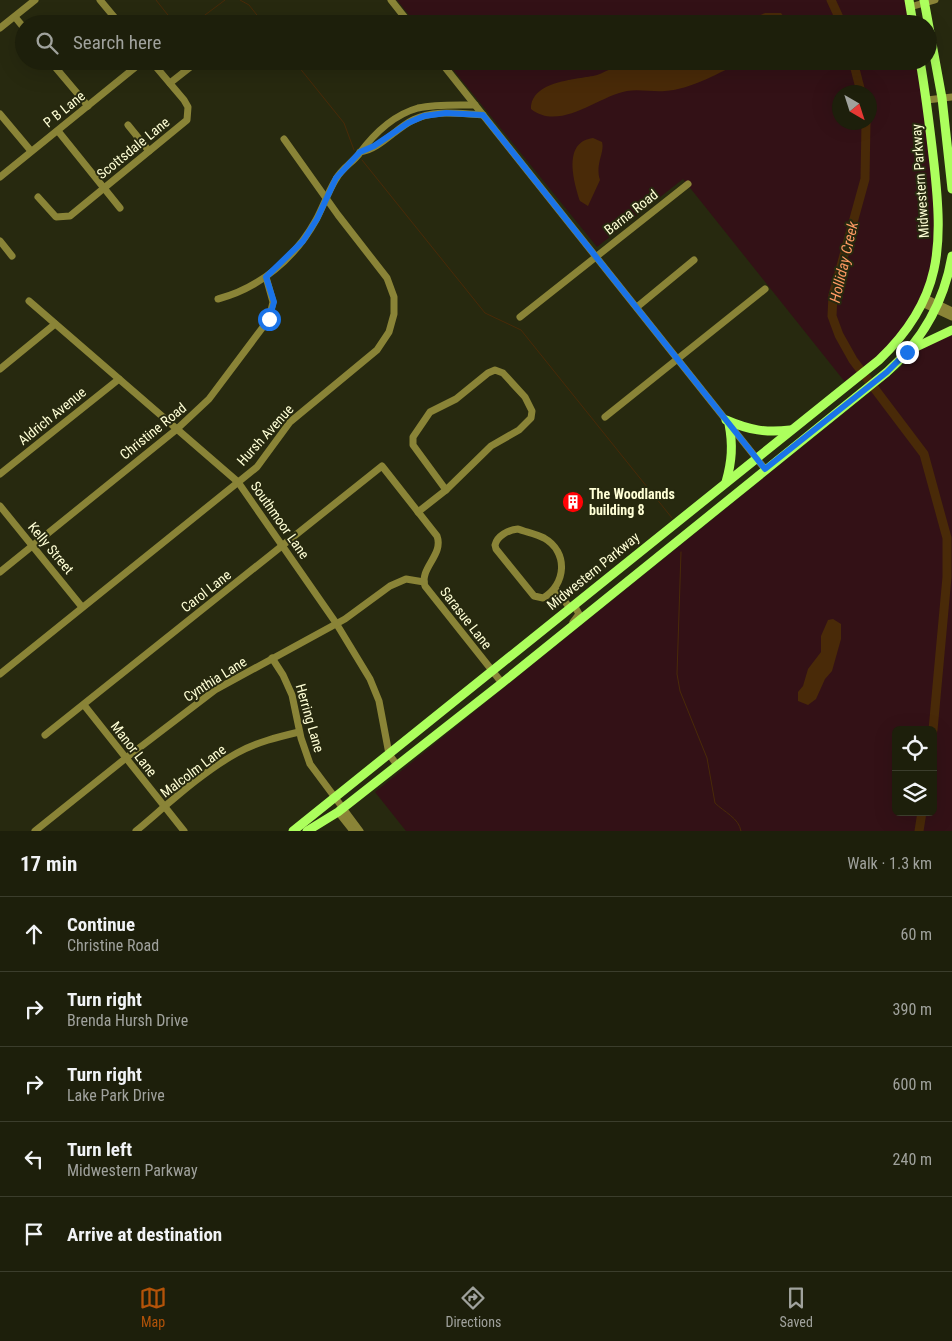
<!DOCTYPE html>
<html lang="en">
<head>
<meta charset="utf-8">
<style>
	:root { --surface:#1d1f0b; --page:#2a2c19; --text:#f1f3f6; --muted:#a0a29d; --line:#3b3d2c; --accent:#b45309 }
	body { margin:0; font-family:"Roboto Condensed",sans-serif; background:var(--page); color:var(--text) }
	.controls { position:absolute; right:15px; bottom:15px; display:grid; overflow:hidden; border-radius:8px; box-shadow:0 5px 20px #0002 }
	.controls button { width:45px; height:45px; display:grid; place-items:center; padding:0; border:0; border-bottom:1px solid var(--line); background:var(--surface); color:var(--text); font:25px sans-serif }
	.compass { position:absolute; left:832px; top:85px; width:45px; height:45px; border-radius:50%; background:var(--surface); box-shadow:0 5px 20px #0002; rotate:141deg }
	.stop { position:absolute; width:15px; height:15px; margin:-11px; border:4px solid #1a73e8; border-radius:50%; background:#fff }
	.stop.end { background:#1a73e8; border-color:#fff; box-shadow:0 1px 5px #0008 }
	.list { margin:0; padding:0; list-style:none }
	h2 { display:flex; justify-content:space-between; align-items:center; height:65px; margin:0; padding:0 20px; font-size:21px }
	h2 small { font-size:16px; font-weight:400; color:var(--muted) }
	.list li { display:grid; grid-template-columns:32px 1fr auto; gap:15px; align-items:center; box-sizing:border-box; height:75px; padding:0 20px; border-top:1px solid var(--line) }
	.list b { display:block; font-size:19px; white-space:nowrap }
	.list p { margin:0; font-size:16px; white-space:nowrap; color:var(--muted) }
	.list em { font-size:16px; font-style:normal; color:var(--muted) }
	.icon { flex:none; width:28px; height:28px; fill:none; stroke:currentColor; stroke-width:2; stroke-linecap:round; stroke-linejoin:round }
	.map { position:relative; flex:none; width:952px; height:831px; overflow:hidden }
	.search { position:absolute; background:var(--surface); box-shadow:0 5px 20px #0002; left:15px; right:15px; top:15px; height:55px; display:flex; align-items:center; gap:12px; box-sizing:border-box; padding:0 18px; border-radius:28px; color:var(--muted); font-size:19px }
	.sheet { height:440px; background:var(--surface) }
	nav { display:flex; justify-content:space-around; align-items:center; box-sizing:border-box; height:70px; border-top:1px solid var(--line); background:var(--surface); font-size:14px; color:var(--muted) }
	nav a { display:grid; justify-items:center; gap:2px }
	nav .on { color:var(--accent) }
	.map>svg:first-child { display:block }
</style>
</head>
<body>
<div class="map">
<svg width="952" height="831" viewBox="0 0 952 831">
	<rect width="100%" height="100%" fill="#27290f"/>
	<!-- green -->
	<g fill="#331116" fill-rule="evenodd">
		<polygon points="397,0 906,0 911,24 416,24"/>
		<path d="M 446,61 L 917,61 C 921,93 925,124 929,156 C 937,223 943,282 896,337 C 882,354 862,368 845,382 L 683,179 L 597,247 ZM 840,92 L 870,92 L 870,122 L 840,122 Z"/>
		<path d="M 952,333 L 952,831 L 406,831 L 375,792 L 899,369 L 918,348 ZM 896,730 L 933,730 L 933,812 L 896,812 Z"/>
	</g>
	<!-- water -->
	<g fill="#492a08">
		<polygon points="765,13 781,13 789,24 740,24"/>
		<path d="M 671,61 L 743,61 C 719,73 692,89 665,91 C 653,92 639,89 627,91 C 598,96 560,132 531,109 C 531,80 577,80 597,75 C 608,71 618,64 630,63 C 644,61 658,69 671,61 Z"/>
		<path d="M 593,138 L 602,142 C 605,153 595,163 600,180 L 588,206 L 580,201 C 574,182 562,142 593,138 Z"/>
		<polygon points="833,619 841,624 841,639 832,671 825,679 816,699 808,705 798,701 798,692 803,686 808,669 821,652 821,636 828,620"/>
	</g>
	<g fill="none" stroke-linecap="round" stroke-linejoin="round">
		<!-- stream -->
		<g stroke="#492a08" stroke-width="1">
			<polyline points="156,0 175,24"/>
			<polyline points="240,0 249,5 264,24"/>
			<polyline points="193,24 225,0"/>
			<polyline points="294,61 344,123 354,150"/>
			<polyline points="362,160 485,313 521,330 672,518"/>
			<path d="M 681,552 L 677,674 L 680,691 L 707,758 L 715,803 C 724,812 739,818 741,831"/>
		</g>
		<!-- river -->
		<g stroke="#492a08" stroke-width="9">
			<polyline points="831,0 842,24"/>
			<polyline points="853,61 861,92"/>
			<polyline points="866,122 865,179 833,295 832,316 839,335 853,360 924,454 947,538 947,577 933,730"/>
			<polyline points="919,831 922,812"/>
		</g>
		<!-- minor -->
		<g stroke="#8a8437" stroke-width="7">
			<polyline points="100,0 120,24"/>
			<polyline points="391,0 410,24"/>
			<polyline points="910,7 935,0"/>
			<polyline points="15,17 24,28"/>
			<polyline points="0,28 35,0"/>
			<polyline points="50,61 88,106"/>
			<polyline points="246,61 249,65"/>
			<polyline points="440,61 765,469"/>
			<polyline points="170,83 198,61"/>
			<polyline points="927,100 952,97"/>
			<polyline points="0,114 31,151"/>
			<polyline points="128,125 149,151"/>
			<polyline points="58,131 120,208"/>
			<path d="M 360,152 C 379,150 396,128 413,120 C 435,109 460,114 483,115"/>
			<polyline points="0,177 143,61"/>
			<polyline points="38,197 56,217 70,216 187,120 188,107 184,100 151,61"/>
			<polyline points="0,241 12,256"/>
			<polyline points="925,298 952,311"/>
			<path d="M 218,299 C 260,288 295,258 316,220 C 323,207 328,192 336,179 C 342,168 352,163 359,154 C 373,135 393,115 418,108 C 436,104 456,105 475,105"/>
			<polyline points="29,301 238,482 336,623 370,679 379,701 389,754 397,765"/>
			<polyline points="922,303 952,317"/>
			<polyline points="637,307 694,260"/>
			<polyline points="520,317 688,184"/>
			<polyline points="0,369 55,324"/>
			<polygon points="495,370 503,373 525,397 532,411 531,418 519,430 491,446 446,490 413,445 413,437 430,412 456,399 488,373"/>
			<polyline points="605,417 765,289"/>
			<polyline points="0,474 119,379"/>
			<polyline points="0,506 82,607"/>
			<polyline points="418,512 446,490"/>
			<path d="M 518,529 C 526,532 536,534 544,538 C 569,552 566,585 543,598 L 534,596 L 496,549 L 495,545 C 497,536 508,530 518,529 Z"/>
			<polyline points="0,572 177,429 209,399 269,319 273,302 266,277"/>
			<polyline points="555,589 570,608"/>
			<polyline points="573,622 579,614 574,605"/>
			<polyline points="272,658 283,675 292,695 301,738 310,764 360,831"/>
			<polyline points="0,674 257,467 290,422 377,350 389,332 394,314 394,297 387,278 338,215 284,139"/>
			<polyline points="84,705 184,831"/>
			<path d="M 45,735 L 382,466 L 437,536 C 444,555 419,568 425,586 L 502,683"/>
			<polyline points="338,812 353,831"/>
			<polyline points="35,831 126,758 215,690 345,619 390,586 406,579 424,582"/>
			<path d="M 136,831 C 167,805 202,772 237,753 C 257,742 278,737 299,732"/>
		</g>
		<!-- major -->
		<g stroke="#acff5d" stroke-width="9">
			<polyline points="909,0 913,24"/>
			<polyline points="924,0 942,98 952,189"/>
			<polyline points="914,348 952,330"/>
			<path d="M 726,420 C 749,430 766,433 790,430"/>
			<path d="M 726,482 C 732,461 733,445 729,424"/>
			<path d="M 293,831 L 879,360 C 943,299 943,246 934,164 C 930,129 926,95 920,61"/>
			<path d="M 307,831 L 338,812 L 502,683 L 887,372 C 922,341 944,302 952,256"/>
		</g>
	</g>
	<g fill="none" stroke-linecap="round" stroke-linejoin="round">
		<!-- route -->
		<polyline stroke="#1a73e8" stroke-width="6" points="269,319 274,302 266,277 303,241 317,219 336,178 360,152 374,146 408,123 424,116 446,113 483,115 765,469 887,372 907,352"/>
	</g>
	<!-- icons -->
	<defs>
		<g id="building-disc" transform="scale(1.125)"><circle r="9.5" fill="#ff0205" stroke="#27290f"/><path d="M-4-6H4V6H1V3H-1V6H-4ZM-2.5-4.3h1.7v1.8h-1.7ZM.8-4.3h1.7v1.8H.8ZM-2.5-1h1.7V.8h-1.7ZM.8-1h1.7V.8H.8Z" fill="#fff"/></g>
	</defs>
	<g fill-rule="evenodd">
		<use href="#building-disc" x="573" y="502"/>
	</g>
	<g text-anchor="middle" stroke-width="4" stroke-linejoin="round" paint-order="stroke">
		<!-- street labels -->
		<g font-size="14" fill="#ffffd6" stroke="#27290f">
			<text transform="translate(64 109) rotate(-39)" y="5">P B Lane</text>
			<text transform="translate(133 148) rotate(-39)" y="5">Scottsdale Lane</text>
			<text transform="translate(920 181) rotate(-94)" y="5">Midwestern Parkway</text>
			<text transform="translate(631 212) rotate(-38)" y="5">Barna Road</text>
			<text transform="translate(52 416) rotate(-39)" y="5">Aldrich Avenue</text>
			<text transform="translate(153 431) rotate(-39)" y="5">Christine Road</text>
			<text transform="translate(265 435) rotate(-48)" y="5">Hursh Avenue</text>
			<text transform="translate(280 520) rotate(55)" y="5">Southmoor Lane</text>
			<text transform="translate(51 548) rotate(50)" y="5">Kelly Street</text>
			<text transform="translate(593 571) rotate(-39)" y="5">Midwestern Parkway</text>
			<text transform="translate(206 591) rotate(-38)" y="5">Carol Lane</text>
			<text transform="translate(466 618) rotate(52)" y="5">Sarasue Lane</text>
			<text transform="translate(215 679) rotate(-32)" y="5">Cynthia Lane</text>
			<text transform="translate(310 718) rotate(74)" y="5">Herring Lane</text>
			<text transform="translate(134 749) rotate(52)" y="5">Manor Lane</text>
			<text transform="translate(193 771) rotate(-37)" y="5">Malcolm Lane</text>
		</g>
		<!-- poi labels -->
		<g font-size="14" font-weight="bold" fill="#ffffd6" stroke="#27290f" text-anchor="start">
			<text x="589" y="499">The Woodlands<tspan x="589" dy="16">building 8</tspan></text>
		</g>
		<!-- water labels -->
		<g font-size="15" font-style="italic" fill="#ff9b64" stroke="#27290f">
			<text transform="translate(844 262) rotate(-77)" y="5">Holliday Creek</text>
		</g>
	</g>
</svg>
<div class="controls">
<button><svg class="icon" aria-label="locate" viewBox="0 0 24 24"><circle cx="12" cy="12" r="6"/><path d="M12 2v4M12 18v4M2 12h4M18 12h4"/></svg></button>
<button><svg class="icon" aria-label="layers" viewBox="0 0 24 24"><path d="M12 4l9 5-9 5-9-5zM3 14l9 5 9-5"/></svg></button>
</div>
<svg class="compass" viewBox="-18 -18 36 36"><path d="M0-13l5 13h-10z" fill="#e53935"/><path d="M0 13l5-13h-10z" fill="#a0a29d"/></svg>
<div class="stop" style="left:269px;top:319px"></div>
<div class="stop end" style="left:907px;top:352px"></div>
<div class="search"><svg class="icon" aria-label="search" viewBox="0 0 24 24"><circle cx="10" cy="10" r="6"/><path d="M15 15l6 6"/></svg>Search here</div>
</div>
<section class="sheet">
<h2>17 min<small>Walk · 1.3 km</small></h2>
<ul class="list">
<li><svg class="icon" aria-label="ahead" viewBox="0 0 24 24"><path d="M12 20V5M6 11l6-6 6 6"/></svg><div><b>Continue</b><p>Christine Road</p></div><em>60 m</em></li>
<li><svg class="icon" aria-label="right" viewBox="0 0 24 24"><path d="M7 20v-9h11M14 6l5 5-5 5"/></svg><div><b>Turn right</b><p>Brenda Hursh Drive</p></div><em>390 m</em></li>
<li><svg class="icon" aria-label="right" viewBox="0 0 24 24"><path d="M7 20v-9h11M14 6l5 5-5 5"/></svg><div><b>Turn right</b><p>Lake Park Drive</p></div><em>600 m</em></li>
<li><svg class="icon" aria-label="left" viewBox="0 0 24 24"><path d="M17 20v-9H6M10 6l-5 5 5 5"/></svg><div><b>Turn left</b><p>Midwestern Parkway</p></div><em>240 m</em></li>
<li><svg class="icon" aria-label="arrive" viewBox="0 0 24 24"><path d="M6 21V4h12l-3 4 3 4H6"/></svg><div><b>Arrive at destination</b></div></li>
</ul>
</section>
<nav>
<a class="on"><svg class="icon" aria-label="map" viewBox="0 0 24 24"><path d="M3 6l6-2 6 2 6-2v14l-6 2-6-2-6 2zM9 4v14M15 6v14"/></svg>Map</a>
<a><svg class="icon" aria-label="directions" viewBox="0 0 24 24"><path d="M12 3l9 9-9 9-9-9zM9 14v-3h6M13 9l2 2-2 2"/></svg>Directions</a>
<a><svg class="icon" aria-label="saved" viewBox="0 0 24 24"><path d="M7 4h10v16l-5-4-5 4z"/></svg>Saved</a>
</nav>
</body>
</html>
